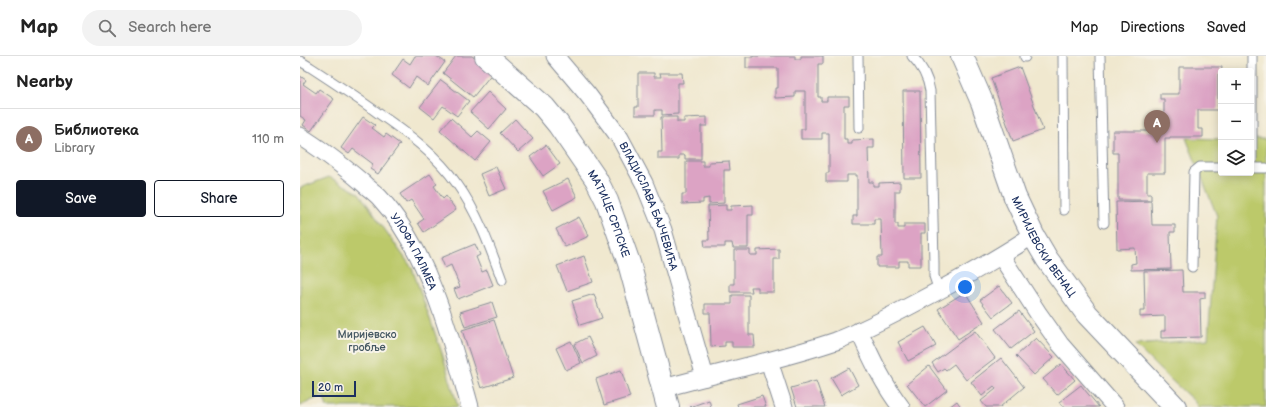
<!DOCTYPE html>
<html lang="en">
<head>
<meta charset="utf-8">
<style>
	:root { --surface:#fff; --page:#f2f2f2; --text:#222; --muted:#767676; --line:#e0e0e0; --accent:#111827 }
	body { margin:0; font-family:"Balsamiq Sans",sans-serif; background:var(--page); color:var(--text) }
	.controls { position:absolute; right:12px; top:12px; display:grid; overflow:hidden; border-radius:4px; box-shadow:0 2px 10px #0003 }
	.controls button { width:36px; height:36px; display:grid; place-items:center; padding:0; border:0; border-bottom:1px solid var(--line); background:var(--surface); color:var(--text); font:20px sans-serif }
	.scale { position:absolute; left:12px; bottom:10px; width:44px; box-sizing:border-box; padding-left:4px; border:2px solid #1b2f5e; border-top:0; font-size:11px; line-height:14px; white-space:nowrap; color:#1b2f5e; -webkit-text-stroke:3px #f7f3e8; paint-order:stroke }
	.you { position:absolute; left:665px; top:231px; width:14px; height:14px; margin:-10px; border:3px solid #fff; border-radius:50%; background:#1a73e8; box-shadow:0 0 0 6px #1a73e833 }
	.badge { display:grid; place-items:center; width:26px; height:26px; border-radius:50%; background:var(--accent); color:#fff; font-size:13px; font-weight:700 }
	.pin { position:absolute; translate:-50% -33px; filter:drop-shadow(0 1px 2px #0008) }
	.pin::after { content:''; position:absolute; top:21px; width:14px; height:12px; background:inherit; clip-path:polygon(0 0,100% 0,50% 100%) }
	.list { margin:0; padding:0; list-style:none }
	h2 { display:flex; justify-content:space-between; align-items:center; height:52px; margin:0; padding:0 16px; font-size:17px }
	h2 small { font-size:13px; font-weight:400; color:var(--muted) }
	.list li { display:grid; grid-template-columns:26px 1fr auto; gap:12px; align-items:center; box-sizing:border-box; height:60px; padding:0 16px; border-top:1px solid var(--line) }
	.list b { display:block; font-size:15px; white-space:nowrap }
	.list p { margin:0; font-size:13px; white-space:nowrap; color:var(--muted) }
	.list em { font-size:13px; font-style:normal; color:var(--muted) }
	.actions { display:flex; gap:8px; padding:12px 16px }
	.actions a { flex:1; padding:9px 0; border:1px solid var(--accent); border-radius:4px; text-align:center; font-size:14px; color:var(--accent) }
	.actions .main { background:var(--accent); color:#fff }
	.icon { flex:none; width:22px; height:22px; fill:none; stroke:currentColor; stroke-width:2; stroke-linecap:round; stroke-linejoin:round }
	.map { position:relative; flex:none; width:966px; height:351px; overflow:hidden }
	header { display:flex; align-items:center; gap:24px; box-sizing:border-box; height:56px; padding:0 20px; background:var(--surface); border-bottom:1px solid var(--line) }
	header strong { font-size:19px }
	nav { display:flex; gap:22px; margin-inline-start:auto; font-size:14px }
	.search { width:280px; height:36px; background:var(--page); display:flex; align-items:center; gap:10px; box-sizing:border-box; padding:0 14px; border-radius:22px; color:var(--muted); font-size:15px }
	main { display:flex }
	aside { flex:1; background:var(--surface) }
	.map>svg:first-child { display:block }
</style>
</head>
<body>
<header>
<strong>Map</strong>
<div class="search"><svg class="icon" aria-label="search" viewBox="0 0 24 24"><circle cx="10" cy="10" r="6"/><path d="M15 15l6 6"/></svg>Search here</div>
<nav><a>Map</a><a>Directions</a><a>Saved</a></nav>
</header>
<main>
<aside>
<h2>Nearby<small></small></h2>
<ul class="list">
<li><span class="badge" style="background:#8d6e63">A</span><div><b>Библиотека</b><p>Library</p></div><em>110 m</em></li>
</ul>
<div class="actions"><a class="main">Save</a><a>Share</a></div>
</aside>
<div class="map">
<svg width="966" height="351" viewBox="0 0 966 351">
	<rect width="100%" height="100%" fill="#f7f3e8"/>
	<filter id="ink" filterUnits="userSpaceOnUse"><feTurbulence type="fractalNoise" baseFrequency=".025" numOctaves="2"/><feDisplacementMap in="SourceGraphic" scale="8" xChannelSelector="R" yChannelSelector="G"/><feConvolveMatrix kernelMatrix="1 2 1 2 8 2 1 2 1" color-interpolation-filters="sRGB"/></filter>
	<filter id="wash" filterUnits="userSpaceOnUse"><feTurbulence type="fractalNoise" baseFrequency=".012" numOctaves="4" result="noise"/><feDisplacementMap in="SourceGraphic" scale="16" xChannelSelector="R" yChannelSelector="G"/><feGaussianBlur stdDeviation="0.9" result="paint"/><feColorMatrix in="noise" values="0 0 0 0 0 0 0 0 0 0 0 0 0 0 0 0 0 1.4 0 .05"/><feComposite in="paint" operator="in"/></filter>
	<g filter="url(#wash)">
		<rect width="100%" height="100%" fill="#f0e8cf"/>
		<!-- green -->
		<g fill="#bcc96b" stroke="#6c7c64">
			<polygon points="886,82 921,83 921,117 951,117 951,83 966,83 966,351 898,351 894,345 858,312 835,289 908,283 917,160"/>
			<polygon points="29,121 59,137 112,212 142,297 158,351 27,351 23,339 0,350 0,132"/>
		</g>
		<g id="blocks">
			<!-- building -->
			<g fill="#dca3c4">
				<polygon points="115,0 136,0 145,6 128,30 116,21 109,32 92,19 103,3 110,8"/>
				<polygon points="156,0 172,0 193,16 173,41 143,17"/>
				<polygon points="453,0 495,0 495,3 501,3 501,0 523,0 523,8 518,8 518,41 521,41 521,45 527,45 527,41 549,41 549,49 544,49 544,83 547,83 547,88 552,88 552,84 574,83 574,92 568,92 569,126 573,126 573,130 579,130 579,127 600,126 600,135 595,135 595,168 598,168 598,172 604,172 604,168 625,168 625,177 621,177 621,210 608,210 608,205 599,205 599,211 577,211 577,201 582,201 581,163 574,163 574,168 553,168 553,160 557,160 557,119 547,119 547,126 526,126 526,117 529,117 529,77 522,77 522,83 501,83 501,73 505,73 505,35 495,35 495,41 475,42 475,32 478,32 478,12 446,12 446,1 453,1"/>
				<polygon points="720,11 743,74 713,85 691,22"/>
				<polygon points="879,11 922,11 921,18 918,18 918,54 898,54 898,73 903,73 903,81 870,81 870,82 865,82 865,117 847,117 847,138 851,138 851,144 818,144 818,97 813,97 813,75 864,75 864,43 860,43 860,38 879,38"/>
				<polygon points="338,17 354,17 354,21 361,21 360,17 382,17 383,27 378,27 378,58 362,59 362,54 355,54 355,59 335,59 335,51 338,51"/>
				<polygon points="0,20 6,24 3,28 16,37 19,33 34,43 11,75 3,69 6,64 0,60"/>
				<polygon points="141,24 169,45 157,60 143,50 134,62 120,51"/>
				<polygon points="603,35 620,35 621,122 604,122"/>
				<polygon points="188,36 206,53 189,73 170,56"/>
				<polygon points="63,61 75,69 72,72 84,81 86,78 100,88 78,118 70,113 73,108 53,93 49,98 41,92"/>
				<polygon points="361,61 377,61 377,66 384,66 384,62 407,61 407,70 401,70 401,103 385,103 385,99 379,99 379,103 358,103 358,96 362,96"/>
				<polygon points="151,62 172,81 178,75 191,86 175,105 140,74"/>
				<polygon points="215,63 233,83 218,96 200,77"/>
				<polygon points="246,89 260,108 243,120 230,101"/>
				<polygon points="386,105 403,105 403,110 409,110 409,106 429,105 430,114 424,114 424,147 409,148 409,142 403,143 403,147 382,148 382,138 386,138"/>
				<polygon points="196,111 206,133 189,140 180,118"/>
				<polygon points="130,118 137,128 134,130 143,143 146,140 156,154 124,176 118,167 124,163 111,144 106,147 100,138"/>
				<polygon points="268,123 277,141 253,154 243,135"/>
				<polygon points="851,145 852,169 875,169 875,176 870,176 871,213 831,214 831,208 836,207 835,192 817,193 816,146"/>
				<polygon points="426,149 426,154 431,154 431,150 453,149 453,159 448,159 448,192 433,192 432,187 425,187 425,191 405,191 404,184 409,184 408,150"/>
				<polygon points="279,161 289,180 265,191 256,173"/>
				<polygon points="175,188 180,199 176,201 182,216 187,214 193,229 158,243 154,233 160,231 151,209 145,212 141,202"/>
				<polygon points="479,193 479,203 474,203 474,236 458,236 458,231 451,231 452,236 430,236 430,228 434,228 434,194 450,194 450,199 457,199 457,194"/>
				<polygon points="284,200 293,226 267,235 257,210"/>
				<polygon points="882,214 883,236 905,236 905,242 900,243 901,281 861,282 861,275 865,275 865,260 840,261 840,255 845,255 844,215"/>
				<polygon points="699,230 712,247 693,261 680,244"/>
				<polygon points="665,236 684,266 658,283 638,253"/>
				<polygon points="294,238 302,262 280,269 272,245"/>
				<polygon points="432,239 449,239 449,279 454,279 455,291 432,291 432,286 425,286 425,290 411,291 410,257 405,257 405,248 432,248"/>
				<polygon points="192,246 197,261 165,271 160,256"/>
				<polygon points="719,255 734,275 711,293 695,273"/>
				<polygon points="194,264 213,322 181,332 162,274"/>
				<polygon points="625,271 636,290 608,305 598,286"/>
				<polygon points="675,275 695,302 666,324 654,308 646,314 644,312 638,316 632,307"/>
				<polygon points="288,281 297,300 283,307 274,288"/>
				<polygon points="736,282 754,301 734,319 716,300"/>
				<polygon points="271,285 281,307 266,314 256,292"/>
				<polygon points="701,302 724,331 700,351 686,351 681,345 696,333 694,330 682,340 671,326"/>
				<polygon points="761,308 775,324 757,339 743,323"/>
				<polygon points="629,310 647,334 625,351 607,328"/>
				<polygon points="549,312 558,329 541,339 531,322"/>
				<polygon points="321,314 330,341 304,349 296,323"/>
				<polygon points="516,325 525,351 497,351 491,332"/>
				<polygon points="781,329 784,333 799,351 763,351 759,346"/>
				<polygon points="462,340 466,351 438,351 437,348"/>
				<polygon points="409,344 411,351 390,351"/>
				<polygon points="657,345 661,351 649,351"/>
			</g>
		</g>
	</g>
	<g filter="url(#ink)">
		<use href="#blocks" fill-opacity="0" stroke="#868c96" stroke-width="1"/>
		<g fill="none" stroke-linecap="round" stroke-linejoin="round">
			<!-- service casing -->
			<g stroke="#868c96" stroke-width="11">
				<g id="service">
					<polyline points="558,0 559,72"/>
					<path d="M 612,0 C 622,10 628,22 630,35 L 634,207 L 634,220 L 639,235"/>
					<polyline points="763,0 764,154"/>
					<polyline points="800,0 804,167"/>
					<polyline points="725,1 725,0"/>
					<path d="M 0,5 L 10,11 C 33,26 56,41 78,57 C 107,77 137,99 157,128 C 178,157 190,191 202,224"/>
					<polyline points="951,112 966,112"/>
					<polyline points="952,112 952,0"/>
					<polyline points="892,211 894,116 900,111 921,111"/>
				</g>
			</g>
			<!-- minor casing -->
			<g stroke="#868c96" stroke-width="19">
				<g id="minor">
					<path id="s1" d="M 255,0 L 288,39 L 320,82 L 344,127 L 363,174 L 405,321"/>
					<path id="s2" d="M 0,80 C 23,94 43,110 63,127 C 68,132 74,136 79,141 C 129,195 151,282 170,351"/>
					<polyline points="701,200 738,257 760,288 815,351"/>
					<path d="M 559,275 C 571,301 583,328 601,351"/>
					<polyline points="469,305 484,351"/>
					<path d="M 364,332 C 421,316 480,304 536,285 C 565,274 593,259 621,244 C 659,224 697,203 733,179"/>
				</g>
			</g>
			<!-- tertiary casing -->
			<g stroke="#868c96" stroke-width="24">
				<g id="tertiary">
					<path id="s3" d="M 662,0 L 682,46 L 715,141 L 733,179 L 747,203 L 787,258 L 875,351"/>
				</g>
			</g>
			<!-- secondary casing -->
			<g stroke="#868c96" stroke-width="24">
				<g id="secondary">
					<path id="s4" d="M 186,0 L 244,51 L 258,68 L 276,94 L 296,123 L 307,145 L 329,207 L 368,351"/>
				</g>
			</g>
			<!-- service -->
			<use href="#service" stroke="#fff" stroke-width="9"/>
			<!-- minor -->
			<use href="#minor" stroke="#fff" stroke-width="17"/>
			<!-- tertiary -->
			<use href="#tertiary" stroke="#fff" stroke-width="22"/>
			<!-- secondary -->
			<use href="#secondary" stroke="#fff" stroke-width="22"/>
		</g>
	</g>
	<g text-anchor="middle" stroke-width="4" stroke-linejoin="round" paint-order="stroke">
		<!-- street labels -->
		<g font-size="11" fill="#1b2f5e" stroke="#f7f3e8">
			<text dy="4" stroke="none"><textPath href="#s1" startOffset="179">ВЛАДИСЛАВА БАЈЧЕВИЋА</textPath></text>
			<text dy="4" stroke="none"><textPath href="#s4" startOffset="203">МАТИЦЕ СРПСКЕ</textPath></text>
			<text dy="4" stroke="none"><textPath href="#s3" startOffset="208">МИРИЈЕВСКИ ВЕНАЦ</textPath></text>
			<text dy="4" stroke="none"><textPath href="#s2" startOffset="165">УЛОФА ПАЛМЕА</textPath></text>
		</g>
		<!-- park labels -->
		<g font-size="11" fill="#435661" stroke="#f7f3e8">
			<text x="67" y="282">Миријевско<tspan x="67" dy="13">гробље</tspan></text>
		</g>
	</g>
</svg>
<div class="controls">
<button>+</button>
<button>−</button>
<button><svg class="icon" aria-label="layers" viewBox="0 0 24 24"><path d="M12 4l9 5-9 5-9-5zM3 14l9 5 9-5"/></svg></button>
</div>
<div class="scale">20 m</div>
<div class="you"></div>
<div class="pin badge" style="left:857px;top:87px;background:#8d6e63">A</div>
</div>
</main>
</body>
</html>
